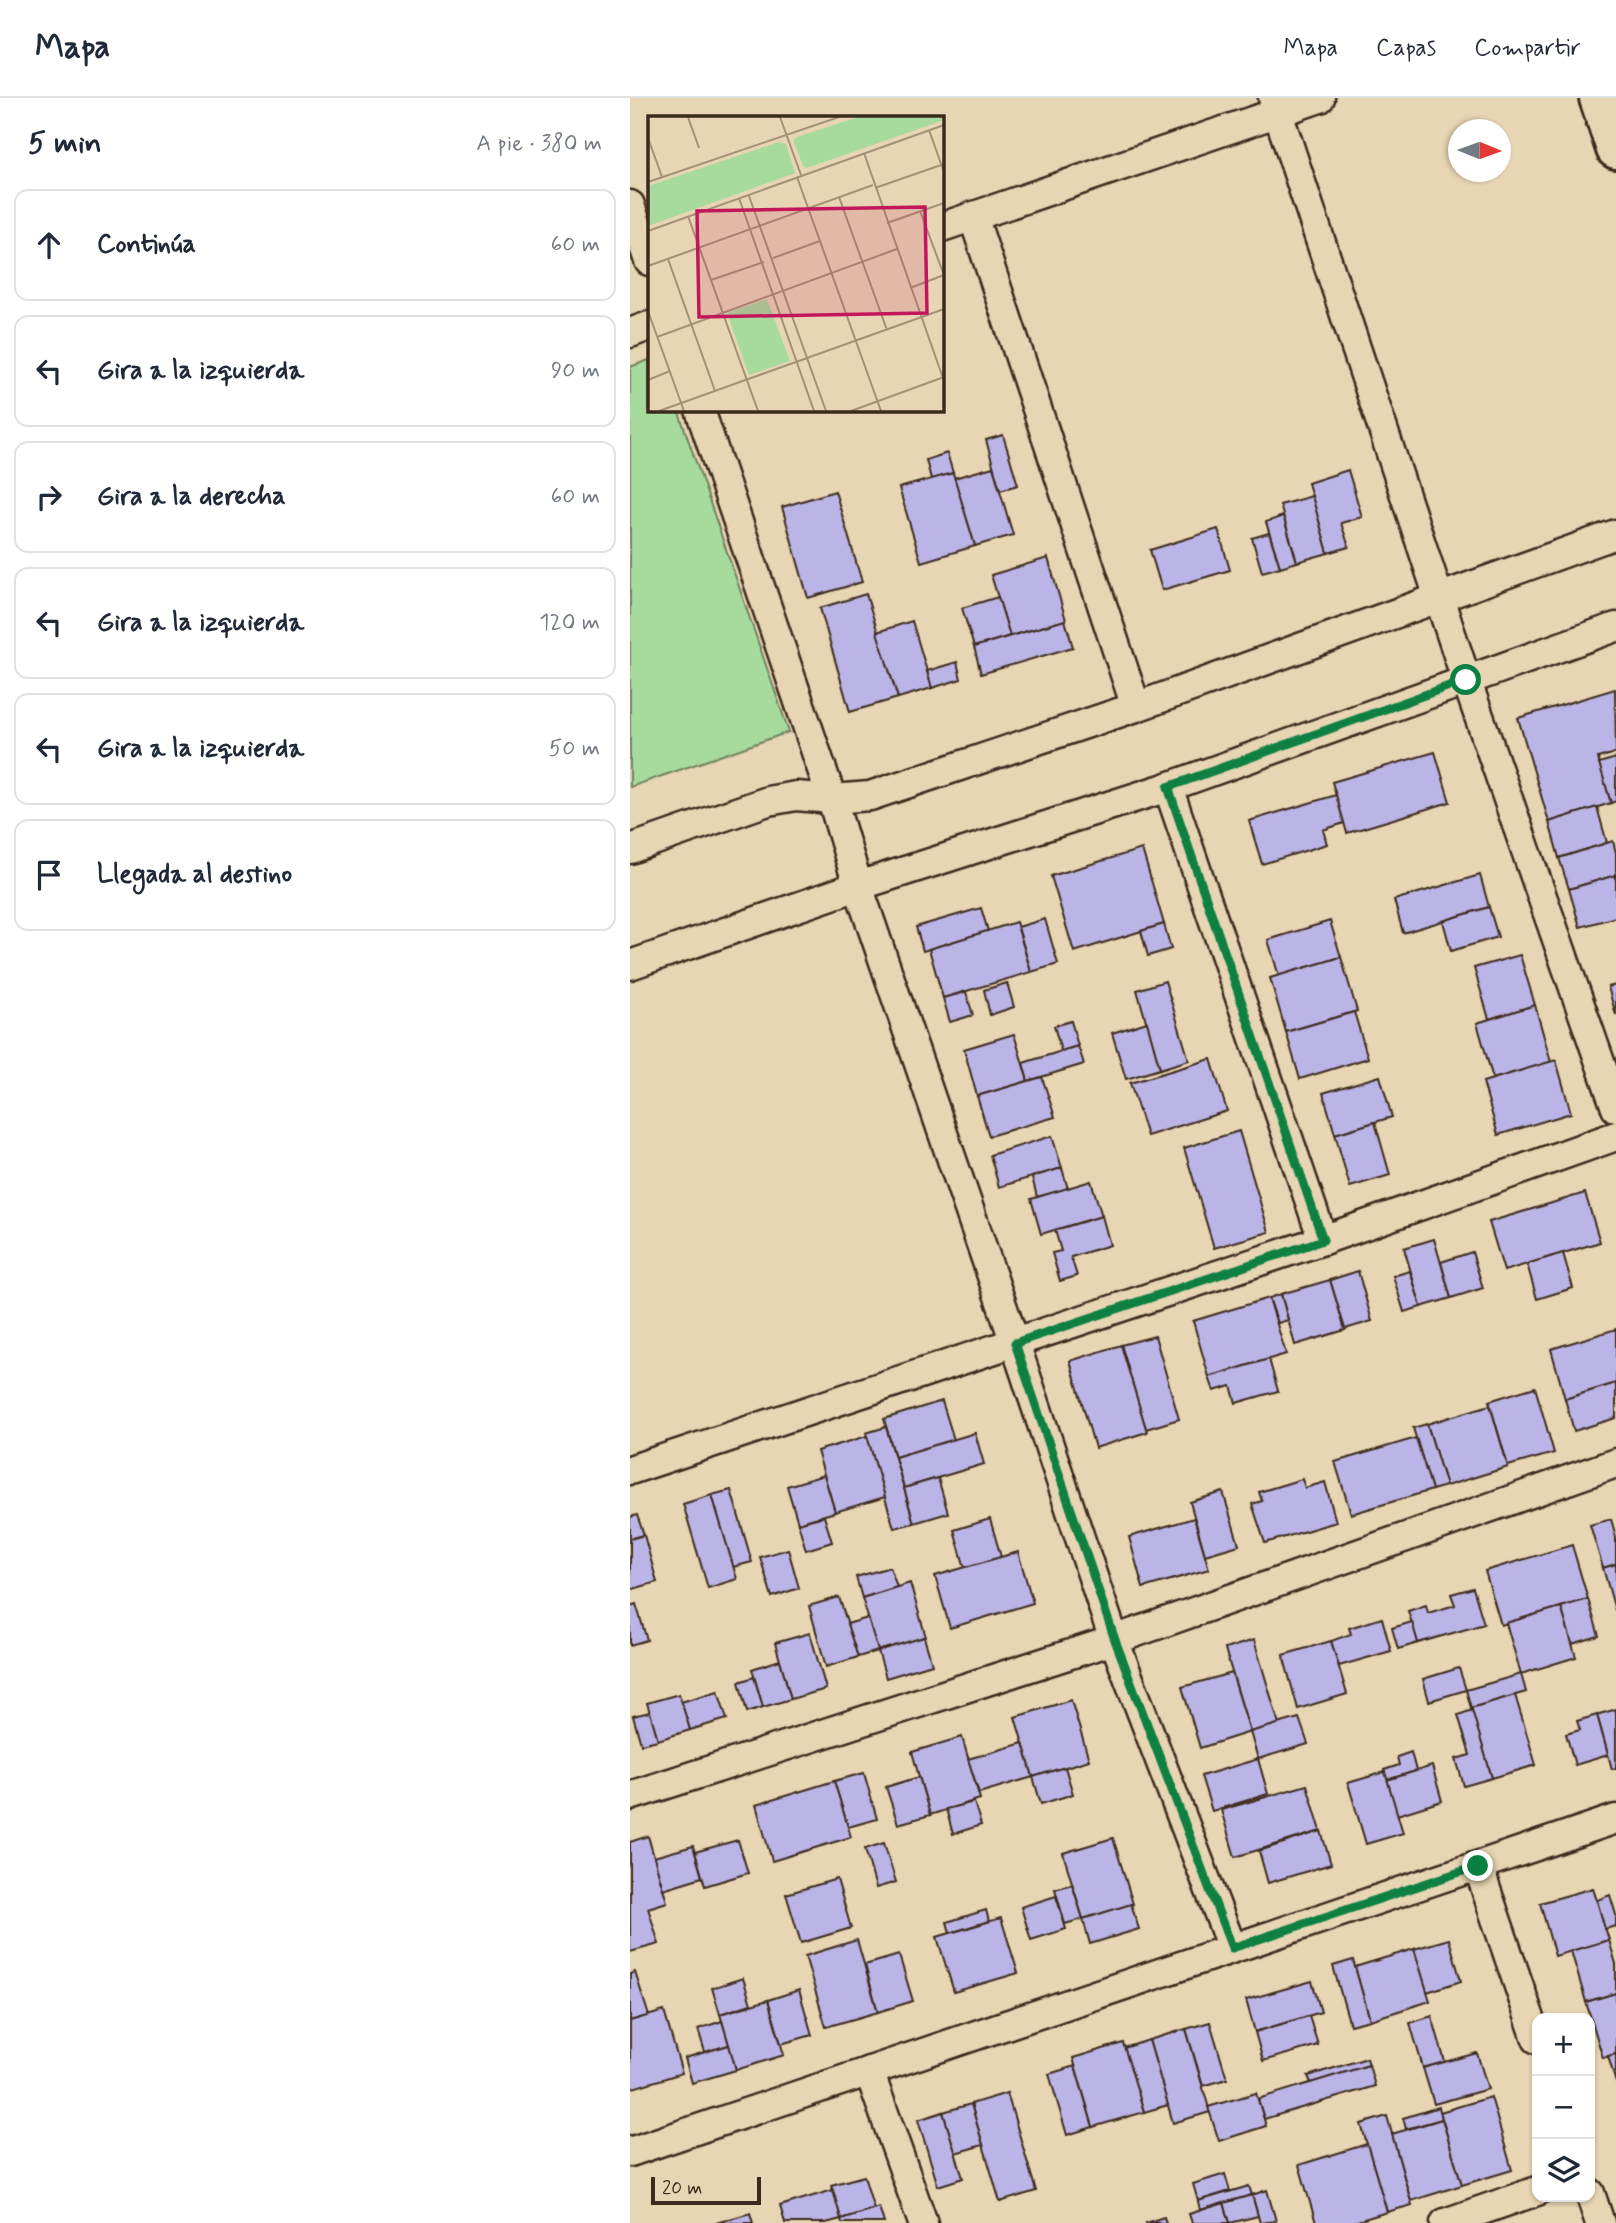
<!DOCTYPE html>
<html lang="es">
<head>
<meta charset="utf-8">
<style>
	:root { --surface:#fff; --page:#f2f2f3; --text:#1f2937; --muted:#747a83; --line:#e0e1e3 }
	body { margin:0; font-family:Mynerve,sans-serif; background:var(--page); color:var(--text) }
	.controls { position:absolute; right:21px; bottom:21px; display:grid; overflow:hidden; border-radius:14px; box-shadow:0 2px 5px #0004 }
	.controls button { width:63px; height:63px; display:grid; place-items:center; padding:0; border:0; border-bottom:2px solid var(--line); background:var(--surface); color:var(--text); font:35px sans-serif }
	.compass { position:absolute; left:818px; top:21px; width:63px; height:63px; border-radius:50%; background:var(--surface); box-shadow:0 2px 5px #0004; rotate:91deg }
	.scale { position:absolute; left:21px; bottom:18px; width:110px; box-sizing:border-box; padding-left:7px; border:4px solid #3b2a1e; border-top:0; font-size:19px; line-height:24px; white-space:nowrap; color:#3b2a1e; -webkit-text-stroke:5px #e8d5b3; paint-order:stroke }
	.stop { position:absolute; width:21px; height:21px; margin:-16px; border:5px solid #0b8043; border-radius:50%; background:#fff }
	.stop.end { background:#0b8043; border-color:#fff; box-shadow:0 2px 7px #0008 }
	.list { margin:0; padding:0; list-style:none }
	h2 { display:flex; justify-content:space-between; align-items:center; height:91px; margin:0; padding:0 28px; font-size:30px }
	h2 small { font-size:23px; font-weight:400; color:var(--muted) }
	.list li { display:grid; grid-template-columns:46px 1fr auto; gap:21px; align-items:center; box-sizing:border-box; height:112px; margin:0 14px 14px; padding:0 14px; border:2px solid var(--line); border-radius:14px }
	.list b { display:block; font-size:26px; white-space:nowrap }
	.list em { font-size:23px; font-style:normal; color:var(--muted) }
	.icon { flex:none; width:38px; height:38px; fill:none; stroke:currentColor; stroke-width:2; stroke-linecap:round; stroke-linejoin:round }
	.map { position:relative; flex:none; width:986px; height:2125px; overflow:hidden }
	header { display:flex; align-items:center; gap:42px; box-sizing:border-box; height:98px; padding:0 35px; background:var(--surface); border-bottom:2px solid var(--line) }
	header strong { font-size:33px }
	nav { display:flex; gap:38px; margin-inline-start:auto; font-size:24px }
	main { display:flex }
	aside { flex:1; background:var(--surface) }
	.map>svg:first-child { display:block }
</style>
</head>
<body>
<header>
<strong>Mapa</strong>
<nav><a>Mapa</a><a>Capas</a><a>Compartir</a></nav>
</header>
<main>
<aside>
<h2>5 min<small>A pie · 380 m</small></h2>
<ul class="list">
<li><svg class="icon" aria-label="ahead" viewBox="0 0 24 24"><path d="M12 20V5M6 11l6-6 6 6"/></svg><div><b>Continúa</b></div><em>60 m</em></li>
<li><svg class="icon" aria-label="left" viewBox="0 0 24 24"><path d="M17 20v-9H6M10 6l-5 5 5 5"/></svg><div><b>Gira a la izquierda</b></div><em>90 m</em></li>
<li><svg class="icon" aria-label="right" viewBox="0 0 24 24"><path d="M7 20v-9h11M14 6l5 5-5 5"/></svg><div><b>Gira a la derecha</b></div><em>60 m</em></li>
<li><svg class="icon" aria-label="left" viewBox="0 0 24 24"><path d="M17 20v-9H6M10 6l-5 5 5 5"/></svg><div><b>Gira a la izquierda</b></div><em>120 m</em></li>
<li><svg class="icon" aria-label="left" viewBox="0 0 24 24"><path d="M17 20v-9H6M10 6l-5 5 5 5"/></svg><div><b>Gira a la izquierda</b></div><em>50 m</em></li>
<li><svg class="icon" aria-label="arrive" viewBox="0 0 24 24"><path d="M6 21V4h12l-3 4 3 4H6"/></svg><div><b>Llegada al destino</b></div></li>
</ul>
</aside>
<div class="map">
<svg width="986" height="2125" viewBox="0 0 986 2125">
	<rect width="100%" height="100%" fill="#e8d5b3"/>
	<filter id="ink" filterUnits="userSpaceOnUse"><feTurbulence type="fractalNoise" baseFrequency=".0143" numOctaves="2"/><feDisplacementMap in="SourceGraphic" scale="14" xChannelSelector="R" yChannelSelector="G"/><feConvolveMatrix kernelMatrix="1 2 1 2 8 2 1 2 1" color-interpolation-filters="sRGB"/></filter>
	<g filter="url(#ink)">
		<!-- green -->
		<polygon fill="#a7db9d" stroke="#71825e" stroke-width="2" points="19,262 19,312 48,312 159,634 0,689 0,269"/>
		<!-- building -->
		<g fill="#bbb4e6" stroke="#3b2a1e" stroke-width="2">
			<polygon points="373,337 388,387 370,392 356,342"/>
			<polygon points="317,355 323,375 301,381 296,362"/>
			<polygon points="363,369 383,437 345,448 324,380"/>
			<polygon points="718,372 732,419 711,425 719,449 698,455 678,385"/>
			<polygon points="323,375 345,448 291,464 269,390"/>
			<polygon points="205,393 232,484 178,500 152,409"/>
			<polygon points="682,398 698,455 667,464 650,407"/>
			<polygon points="653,418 667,464 650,469 636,424"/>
			<polygon points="588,431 600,472 532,492 520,452"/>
			<polygon points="639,435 650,469 632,474 622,440"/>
			<polygon points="418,460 436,522 380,538 361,477"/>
			<polygon points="236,496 268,600 220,614 190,510"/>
			<polygon points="368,499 380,538 344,549 332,510"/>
			<polygon points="435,522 443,549 351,576 344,549"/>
			<polygon points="282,523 302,590 268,600 247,534"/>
			<polygon points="327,564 331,581 302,590 297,573"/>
			<polygon points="985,591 986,655 968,660 981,705 919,724 888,620"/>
			<polygon points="805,654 820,704 717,735 702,684"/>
			<polygon points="986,660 986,703 981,705 969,665"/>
			<polygon points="706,697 714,725 693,732 697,746 632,766 619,723"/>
			<polygon points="967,709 977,745 929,760 919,724"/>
			<polygon points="983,743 986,755 986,777 939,791 929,760"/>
			<polygon points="512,751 534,826 444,854 421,778"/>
			<polygon points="850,777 859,809 773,835 764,802"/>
			<polygon points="986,777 986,819 950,829 939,791"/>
			<polygon points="859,809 868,839 821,853 813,823"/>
			<polygon points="351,810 358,833 293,853 286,829"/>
			<polygon points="415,821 428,866 401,874 388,829"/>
			<polygon points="700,823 711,859 649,878 638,842"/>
			<polygon points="386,824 401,874 313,900 299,851"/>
			<polygon points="534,826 541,851 518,858 511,833"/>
			<polygon points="890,857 905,907 859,921 844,870"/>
			<polygon points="711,859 727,913 656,934 640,880"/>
			<polygon points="535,883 559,962 530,971 507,892"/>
			<polygon points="377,885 384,909 360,917 354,892"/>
			<polygon points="986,887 986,917 978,889"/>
			<polygon points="336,894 343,917 320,924 313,900"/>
			<polygon points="905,907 921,964 863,981 847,925"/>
			<polygon points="724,914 738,960 670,981 656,934"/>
			<polygon points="441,923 448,948 431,953 424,928"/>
			<polygon points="517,924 530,971 496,981 482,935"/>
			<polygon points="384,936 398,983 347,998 334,951"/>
			<polygon points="448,948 454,966 398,983 393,965"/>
			<polygon points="581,961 597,1013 517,1038 500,985"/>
			<polygon points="926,962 941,1015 868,1037 853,984"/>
			<polygon points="750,978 762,1019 705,1036 693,995"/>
			<polygon points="412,979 425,1019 359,1038 347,998"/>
			<polygon points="745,1024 760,1077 720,1089 705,1036"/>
			<polygon points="609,1033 639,1134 584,1150 554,1050"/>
			<polygon points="422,1038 432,1070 369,1089 360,1057"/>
			<polygon points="432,1070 438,1091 407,1099 402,1079"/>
			<polygon points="461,1083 472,1118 411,1136 401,1101"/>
			<polygon points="955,1095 970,1144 874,1173 859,1124"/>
			<polygon points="472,1118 480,1147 441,1159 447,1178 430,1183 422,1155 431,1153 425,1132"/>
			<polygon points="804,1141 821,1200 791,1209 774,1150"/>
			<polygon points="842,1154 853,1190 821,1200 811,1164"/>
			<polygon points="933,1155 943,1190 907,1201 897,1166"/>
			<polygon points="728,1173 742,1223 715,1231 700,1182"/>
			<polygon points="780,1173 791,1209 774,1214 763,1178"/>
			<polygon points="700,1182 715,1232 665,1247 651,1196"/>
			<polygon points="651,1196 658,1222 648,1225 639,1200"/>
			<polygon points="639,1200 656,1256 579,1279 563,1223"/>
			<polygon points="986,1231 986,1285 935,1301 921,1251"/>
			<polygon points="525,1238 549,1321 516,1331 491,1247"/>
			<polygon points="491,1247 517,1334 465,1350 440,1263"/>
			<polygon points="639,1261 648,1293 606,1305 601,1288 584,1293 579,1279"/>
			<polygon points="986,1285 986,1320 944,1333 935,1301"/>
			<polygon points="905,1289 924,1355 878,1368 859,1303"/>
			<polygon points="312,1303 324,1342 265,1359 254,1321"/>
			<polygon points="860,1307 878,1369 816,1388 797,1326"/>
			<polygon points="797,1326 816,1388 802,1392 783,1330"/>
			<polygon points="256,1329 284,1425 264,1430 236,1335"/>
			<polygon points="345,1335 354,1366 274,1390 265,1359"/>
			<polygon points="237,1338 255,1399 205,1414 187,1353"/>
			<polygon points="786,1340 802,1392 721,1416 705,1364"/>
			<polygon points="194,1377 205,1414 168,1425 157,1388"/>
			<polygon points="308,1380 318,1415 284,1425 274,1390"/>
			<polygon points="672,1381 675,1390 695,1384 706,1424 635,1445 622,1406 632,1403 629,1394"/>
			<polygon points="101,1392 122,1464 103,1469 82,1397"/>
			<polygon points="593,1394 609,1447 575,1457 560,1404"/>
			<polygon points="82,1397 107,1481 78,1490 53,1406"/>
			<polygon points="7,1417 14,1437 0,1441 0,1419"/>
			<polygon points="194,1418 202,1444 176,1452 168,1425"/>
			<polygon points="564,1420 579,1471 513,1490 499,1439"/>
			<polygon points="360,1421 371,1459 335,1470 324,1432"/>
			<polygon points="981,1421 986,1439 986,1466 973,1470 960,1427"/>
			<polygon points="14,1437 27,1484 0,1492 0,1441"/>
			<polygon points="942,1447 958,1501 871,1527 855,1473"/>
			<polygon points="158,1451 169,1490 142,1499 130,1459"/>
			<polygon points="388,1454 403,1505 320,1530 305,1478"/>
			<polygon points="986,1466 986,1512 985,1512 973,1470"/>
			<polygon points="260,1469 267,1489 232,1500 226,1479"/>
			<polygon points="280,1485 296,1539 248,1553 232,1500"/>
			<polygon points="843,1490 854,1526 788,1545 778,1513 796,1507 798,1515 825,1507 821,1496"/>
			<polygon points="209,1499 228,1559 196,1569 179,1508"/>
			<polygon points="958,1501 969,1538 942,1546 931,1509"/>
			<polygon points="6,1506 17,1542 0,1547 0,1508"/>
			<polygon points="931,1509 946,1559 891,1576 876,1525"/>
			<polygon points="238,1520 248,1553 228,1559 217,1526"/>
			<polygon points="752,1520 761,1553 709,1568 701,1543 721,1536 719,1530"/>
			<polygon points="782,1524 788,1545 768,1551 762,1530"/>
			<polygon points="180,1535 196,1591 161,1601 145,1545"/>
			<polygon points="294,1539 302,1566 256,1580 248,1553"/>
			<polygon points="624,1542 649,1626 620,1634 595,1551"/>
			<polygon points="701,1543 717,1596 668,1611 653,1557"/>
			<polygon points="150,1562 161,1601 133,1609 122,1571"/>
			<polygon points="829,1570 836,1592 799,1603 793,1581"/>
			<polygon points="602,1575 620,1634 570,1650 552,1589"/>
			<polygon points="891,1576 896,1594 841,1610 836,1592"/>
			<polygon points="124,1579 133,1609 117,1614 109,1584"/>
			<polygon points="88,1593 97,1621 60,1632 51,1604"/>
			<polygon points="49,1596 60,1632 28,1642 17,1605"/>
			<polygon points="885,1597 906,1667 862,1680 841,1610"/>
			<polygon points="441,1602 459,1662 403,1679 385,1619"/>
			<polygon points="986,1611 986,1670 982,1671 967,1617"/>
			<polygon points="842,1612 862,1680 834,1688 826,1661 840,1657 828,1617"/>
			<polygon points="20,1614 28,1642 11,1646 3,1618"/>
			<polygon points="967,1617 978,1657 945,1667 936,1636 950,1632 947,1623"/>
			<polygon points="669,1620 678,1646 628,1661 620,1634"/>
			<polygon points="332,1639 350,1701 300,1717 282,1654"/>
			<polygon points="393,1645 403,1679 349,1695 338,1661"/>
			<polygon points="781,1654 786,1673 757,1682 754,1672 769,1667 767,1659"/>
			<polygon points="628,1661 638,1696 582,1713 571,1678"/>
			<polygon points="802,1668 812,1703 767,1717 757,1682"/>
			<polygon points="435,1669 443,1696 411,1706 403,1679"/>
			<polygon points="755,1674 773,1735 736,1746 718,1685"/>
			<polygon points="234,1675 247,1721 218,1729 204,1683"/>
			<polygon points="289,1679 300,1717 268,1726 256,1689"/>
			<polygon points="204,1683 221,1739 142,1763 126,1707"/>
			<polygon points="677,1687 691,1733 605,1759 591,1712"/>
			<polygon points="344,1704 351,1727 323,1736 316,1711"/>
			<polygon points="691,1733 701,1766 638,1785 629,1753"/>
			<polygon points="18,1738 37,1804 18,1810 29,1846 0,1854 0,1744"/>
			<polygon points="483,1740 503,1806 453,1821 433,1755"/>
			<polygon points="108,1742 118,1775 75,1788 65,1754"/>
			<polygon points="254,1745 266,1784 246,1790 235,1751"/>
			<polygon points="63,1748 72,1779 33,1791 24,1759"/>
			<polygon points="207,1781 221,1830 171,1845 156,1796"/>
			<polygon points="442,1786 453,1821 435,1826 425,1791"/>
			<polygon points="963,1790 979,1842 925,1858 910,1805"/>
			<polygon points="980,1797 986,1817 986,1828 975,1831 967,1802"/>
			<polygon points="426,1798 436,1831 401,1842 391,1809"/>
			<polygon points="501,1806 509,1831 460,1846 453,1821"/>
			<polygon points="356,1812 359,1823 320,1835 317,1824"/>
			<polygon points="371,1820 388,1875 324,1894 307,1839"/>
			<polygon points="819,1841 831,1883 797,1894 784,1851"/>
			<polygon points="227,1842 248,1914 196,1929 175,1858"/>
			<polygon points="979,1842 986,1866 986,1895 956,1904 941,1853"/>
			<polygon points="784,1851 800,1903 740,1922 725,1869"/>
			<polygon points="269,1857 283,1903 248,1914 235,1867"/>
			<polygon points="723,1862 740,1922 720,1927 703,1868"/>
			<polygon points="5,1874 19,1918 0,1923 0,1876"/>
			<polygon points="113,1880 121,1906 90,1916 82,1890"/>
			<polygon points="682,1883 691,1914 625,1934 616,1902"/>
			<polygon points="169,1892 182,1937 151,1946 138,1902"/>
			<polygon points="986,1895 986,1956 973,1960 956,1904"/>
			<polygon points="138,1902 154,1957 106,1972 90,1916"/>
			<polygon points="34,1913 52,1975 0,1991 0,1923"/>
			<polygon points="679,1918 688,1947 633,1963 625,1934"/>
			<polygon points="802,1918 815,1964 793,1970 780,1925"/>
			<polygon points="92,1923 99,1947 75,1954 68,1931"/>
			<polygon points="580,1924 597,1981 573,1988 556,1931"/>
			<polygon points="556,1931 580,2014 543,2025 519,1942"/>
			<polygon points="519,1942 538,2007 514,2014 494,1950"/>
			<polygon points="493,1945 514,2014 463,2029 443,1960"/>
			<polygon points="99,1947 106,1972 62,1985 55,1960"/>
			<polygon points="847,1955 858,1991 804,2006 793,1970"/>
			<polygon points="986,1956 986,1985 978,1958"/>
			<polygon points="737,1960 739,1967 681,1985 678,1978"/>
			<polygon points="739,1967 745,1988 634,2021 628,2001"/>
			<polygon points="445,1968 463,2029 437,2037 419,1976"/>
			<polygon points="377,1995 406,2093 370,2104 341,2006"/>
			<polygon points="626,1995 636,2028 589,2043 578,2009"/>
			<polygon points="861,1999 882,2072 832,2087 810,2014"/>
			<polygon points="341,2006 353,2047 325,2055 313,2014"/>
			<polygon points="809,2009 812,2021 776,2031 773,2020"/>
			<polygon points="313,2014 333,2080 308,2088 288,2022"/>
			<polygon points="757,2018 782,2107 757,2114 731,2026"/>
			<polygon points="812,2021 832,2087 781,2103 762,2036"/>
			<polygon points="737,2046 757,2114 721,2125 686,2125 669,2067"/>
			<polygon points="595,2076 600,2093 568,2103 563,2086"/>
			<polygon points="234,2078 244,2111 211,2121 201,2087"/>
			<polygon points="619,2088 622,2097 570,2112 568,2103"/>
			<polygon points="203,2092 211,2121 196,2125 155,2125 150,2108"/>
			<polygon points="637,2092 646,2123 630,2125 622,2097"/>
			<polygon points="622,2097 628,2118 600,2125 594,2105"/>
			<polygon points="594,2105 600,2125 562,2125 559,2116"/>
			<polygon points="249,2109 254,2125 212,2125 211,2121"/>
			<polygon points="120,2115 123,2125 86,2125"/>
			<polygon points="534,2119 536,2125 515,2125"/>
		</g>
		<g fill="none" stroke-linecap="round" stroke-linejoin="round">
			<!-- street casing -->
			<g stroke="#3b2a1e" stroke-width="33">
				<g id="street">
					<polyline points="643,0 836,581 986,1010"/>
					<polyline points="0,107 19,163"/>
					<polyline points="343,118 506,609"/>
					<polyline points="312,129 690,0"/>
					<polyline points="0,235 19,228"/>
					<polyline points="70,312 202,701 228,788 385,1245 484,1542 602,1850"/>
					<polyline points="538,689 693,1142"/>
					<polyline points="0,751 138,703 166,698 202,701 240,698 506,609 986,436"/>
					<polyline points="0,867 228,788 538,689 986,529"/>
					<polyline points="0,1372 693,1142 986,1038"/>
					<polyline points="0,1698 484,1542 986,1365"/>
					<polyline points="848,1768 907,1941"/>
					<polyline points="239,1973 293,2125"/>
					<polyline points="0,2054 986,1721"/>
					<polyline points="960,2095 970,2125"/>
					<polyline points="815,2125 907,2093"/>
				</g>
			</g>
			<!-- primary casing -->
			<g stroke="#3b2a1e" stroke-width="44">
				<polyline id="primary" points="969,0 986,51"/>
			</g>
			<!-- street -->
			<use href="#street" stroke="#e8d5b3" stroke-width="28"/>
			<!-- primary -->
			<use href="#primary" stroke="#e8d5b3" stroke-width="38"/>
		</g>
	</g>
	<g fill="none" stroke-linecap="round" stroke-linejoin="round" filter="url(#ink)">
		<!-- route -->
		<polyline stroke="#0b8043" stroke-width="9" points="836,582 538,689 693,1142 385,1245 485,1542 602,1850 848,1768"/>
	</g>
	<!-- overview -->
	<g transform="translate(18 18)">
		<rect width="296" height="296" fill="#e8d5b3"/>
		<path d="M 210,1 L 296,1 L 296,4 L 159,52 L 155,50 L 145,24 L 149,21 ZM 131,26 L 138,28 L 147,57 L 0,110 L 0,70 ZM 119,183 L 142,245 L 101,259 L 79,197 Z" fill="#a7db9d"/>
		<path fill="none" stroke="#a39177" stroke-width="2" d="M 40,1 L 51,32M 132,1 L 153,59M 281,14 L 296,56M 0,22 L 14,61M 216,37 L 296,265M 149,61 L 233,295M 0,66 L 191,1M 227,72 L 296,48M 101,80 L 178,295M 191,81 L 239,214M 91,82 L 166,295M 272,95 L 296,159M 40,100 L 110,295M 239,107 L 296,87M 0,115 L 296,9M 125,142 L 172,125M 20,143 L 67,275M 0,150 L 225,69M 63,164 L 116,146M 262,172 L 296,159M 0,195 L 36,295M 9,221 L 249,133M 0,264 L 22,255M 11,295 L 296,193M 203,295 L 296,261"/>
		<path fill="#c2185b" fill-opacity="0.15" stroke="#c2185b" stroke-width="3.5" d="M 277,91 L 279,197 L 51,201 L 49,95 Z"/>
		<rect width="296" height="296" fill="none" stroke="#3b2a1e" stroke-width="3.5"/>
	</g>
</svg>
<div class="controls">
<button>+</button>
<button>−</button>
<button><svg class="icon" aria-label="layers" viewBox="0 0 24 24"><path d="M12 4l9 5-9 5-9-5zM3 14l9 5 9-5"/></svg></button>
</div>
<svg class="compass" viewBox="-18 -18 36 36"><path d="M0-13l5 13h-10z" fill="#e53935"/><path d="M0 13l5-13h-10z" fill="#747a83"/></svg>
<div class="scale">20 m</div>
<div class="stop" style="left:836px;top:582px"></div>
<div class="stop end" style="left:848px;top:1768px"></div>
</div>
</main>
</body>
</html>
